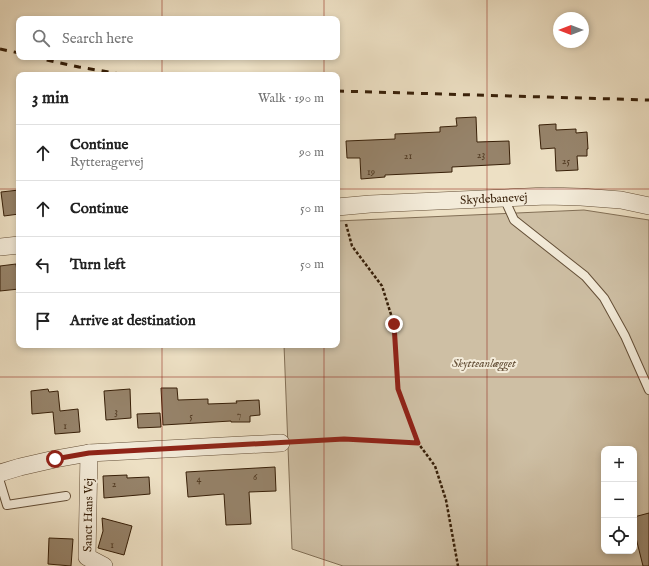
<!DOCTYPE html>
<html lang="en">
<head>
<meta charset="utf-8">
<style>
	:root { --surface:#fff; --page:#f2f2f2; --text:#222; --muted:#767676; --line:#e0e0e0 }
	body { margin:0; font-family:"IM FELL English",serif; background:var(--page); color:var(--text) }
	.controls { position:absolute; right:12px; bottom:12px; display:grid; overflow:hidden; border-radius:8px; box-shadow:0 2px 6px #0003 }
	.controls button { width:36px; height:36px; display:grid; place-items:center; padding:0; border:0; border-bottom:1px solid var(--line); background:var(--surface); color:var(--text); font:20px sans-serif }
	.compass { position:absolute; left:553px; top:12px; width:36px; height:36px; border-radius:50%; background:var(--surface); box-shadow:0 2px 6px #0003; rotate:270deg }
	.stop { position:absolute; width:12px; height:12px; margin:-9px; border:3px solid #8f2418; border-radius:50%; background:#fff }
	.stop.end { background:#8f2418; border-color:#fff; box-shadow:0 1px 4px #0008 }
	.list { margin:0; padding:0; list-style:none }
	h2 { display:flex; justify-content:space-between; align-items:center; height:52px; margin:0; padding:0 16px; font-size:17px }
	h2 small { font-size:13px; font-weight:400; color:var(--muted) }
	.list li { display:grid; grid-template-columns:26px 1fr auto; gap:12px; align-items:center; box-sizing:border-box; height:56px; padding:0 16px; border-top:1px solid var(--line) }
	.list b { display:block; font-size:15px; white-space:nowrap }
	.list p { margin:0; font-size:13px; white-space:nowrap; color:var(--muted) }
	.list em { font-size:13px; font-style:normal; color:var(--muted) }
	.icon { flex:none; width:22px; height:22px; fill:none; stroke:currentColor; stroke-width:2; stroke-linecap:round; stroke-linejoin:round }
	.map { position:relative; flex:none; width:649px; height:566px; overflow:hidden }
	.search { position:absolute; background:var(--surface); box-shadow:0 2px 6px #0003; left:16px; top:16px; width:324px; height:44px; display:flex; align-items:center; gap:10px; box-sizing:border-box; padding:0 14px; border-radius:8px; color:var(--muted); font-size:15px }
	.panel { position:absolute; background:var(--surface); box-shadow:0 2px 6px #0003; left:16px; top:72px; width:324px; height:276px; border-radius:8px }
	.map>svg:first-child { display:block }
</style>
</head>
<body>
<div class="map">
<svg width="649" height="566" viewBox="0 0 649 566">
	<rect width="100%" height="100%" fill="#ede0c4"/>
	<filter id="stains"><feTurbulence type="fractalNoise" baseFrequency=".005" numOctaves="4"/><feColorMatrix values="0 0 0 0 .2 0 0 0 0 .09 0 0 0 0 .02 0 0 0 .5 -.17"/></filter>
	<radialGradient id="worn" r=".72"><stop offset=".6" stop-color="#630" stop-opacity="0"/><stop offset="1" stop-color="#630" stop-opacity=".3"/></radialGradient>
	<!-- green -->
	<path fill="#cebfa4" stroke="#826f56" fill-rule="evenodd" d="M 584,210 L 649,220 L 649,566 L 343,566 L 292,549 L 284,345 L 337,345 L 337,221 ZM 604,449 L 634,449 L 634,551 L 604,551 Z"/>
	<!-- building -->
	<g fill="#96836a" stroke="#371f08">
		<polygon points="476,117 477,142 509,141 510,164 452,167 452,172 385,175 385,177 361,179 360,158 347,158 346,141 395,139 395,134 440,132 440,127 457,126 456,118"/>
		<polygon points="556,124 556,130 576,129 576,133 587,132 588,149 587,149 587,156 577,156 578,170 556,171 555,148 541,149 539,125"/>
		<polygon points="19,190 19,214 4,216 1,192"/>
		<polygon points="16,264 19,289 0,291 0,266"/>
		<polygon points="161,388 177,388 178,400 208,399 208,404 237,403 236,401 259,400 260,415 250,416 250,422 231,422 231,421 163,425"/>
		<polygon points="48,389 49,392 58,391 60,411 78,409 80,432 55,434 53,412 32,414 31,391"/>
		<polygon points="130,389 131,418 106,420 104,391"/>
		<polygon points="160,413 161,427 138,428 137,414"/>
		<polygon points="275,467 276,491 249,492 251,524 226,525 224,494 188,497 186,472"/>
		<polygon points="127,475 127,478 149,477 150,494 104,498 103,476"/>
		<polygon points="649,513 649,566 643,566 634,530 634,517"/>
		<polygon points="102,518 132,526 124,555 98,548 103,531"/>
		<polygon points="49,538 73,539 71,566 48,564"/>
	</g>
	<g fill="none" stroke-linecap="round" stroke-linejoin="round">
		<!-- lane casing -->
		<g stroke="#644f37" stroke-width="10">
			<g id="lane">
				<polyline points="504,198 514,220 585,276 604,298 625,336 649,390"/>
				<polyline points="0,482 7,505 66,496"/>
			</g>
		</g>
		<!-- street casing -->
		<g stroke="#644f37" stroke-width="18">
			<g id="street">
				<path id="s1" d="M 337,207 L 370,204 L 547,196 L 581,197 L 621,200 L 649,206"/>
				<polyline points="0,247 19,245"/>
				<polyline points="89,453 87,557 104,566"/>
				<polyline points="0,473 20,467 55,459 89,453 281,443"/>
			</g>
		</g>
		<!-- path -->
		<g stroke="#371f08" stroke-width="2.5" stroke-dasharray="3 2" stroke-linecap="butt">
			<polyline points="346,224 352,246 382,286 394,324 398,389 418,443"/>
			<polyline points="297,442 344,439 418,443 435,466 446,500 458,566"/>
		</g>
		<!-- lane -->
		<use href="#lane" stroke="#f3ebd9" stroke-width="8"/>
		<!-- street -->
		<use href="#street" stroke="#f3ebd9" stroke-width="17"/>
		<!-- rail -->
		<g stroke="#371f08" stroke-width="3" stroke-dasharray="7 7" stroke-linecap="butt">
			<polyline points="0,49 19,53"/>
			<polyline points="33,57 79,67 126,75"/>
			<polyline points="337,91 649,100"/>
		</g>
	</g>
	<g fill="none" stroke-linecap="round" stroke-linejoin="round">
		<!-- route -->
		<polyline stroke="#8f2418" stroke-width="5" points="55,459 89,453 344,439 418,443 398,389 394,324"/>
	</g>
	<!-- grid -->
	<path fill="none" stroke="#8f2418" stroke-width="1" stroke-opacity="0.55" d="M 162,0 L 162,19M 324,0 L 324,19M 487,0 L 487,566M 162,57 L 162,75M 324,57 L 324,75M 0,189 L 19,189M 337,189 L 649,189M 162,345 L 162,566M 324,345 L 324,566M 0,377 L 649,377"/>
	<g text-anchor="middle" stroke-width="4" stroke-linejoin="round" paint-order="stroke">
		<!-- number labels -->
		<g font-size="10" fill="#4f3820">
			<text x="481" y="158">23</text>
			<text x="408" y="159">21</text>
			<text x="566" y="164">25</text>
			<text x="371" y="175">19</text>
			<text x="116" y="415">3</text>
			<text x="239" y="418">7</text>
			<text x="191" y="419">5</text>
			<text x="65" y="429">1</text>
			<text x="255" y="480">6</text>
			<text x="199" y="482">4</text>
			<text x="114" y="487">2</text>
			<text x="112" y="548">1</text>
		</g>
		<!-- street labels -->
		<g font-size="12" fill="#371f08" stroke="#f3ebd9">
			<text dy="4" stroke="none"><textPath href="#s1" startOffset="157">Skydebanevej</textPath></text>
			<text transform="translate(88 515) rotate(-89)" y="4">Sanct Hans Vej</text>
		</g>
		<!-- park labels -->
		<g font-size="12" font-style="italic" fill="#644f37" stroke="#f3ebd9">
			<text x="484" y="367">Skytteanlægget</text>
		</g>
	</g>
	<rect width="100%" height="100%" filter="url(#stains)"/>
	<rect width="100%" height="100%" fill="url(#worn)"/>
</svg>
<div class="controls">
<button>+</button>
<button>−</button>
<button><svg class="icon" aria-label="locate" viewBox="0 0 24 24"><circle cx="12" cy="12" r="6"/><path d="M12 2v4M12 18v4M2 12h4M18 12h4"/></svg></button>
</div>
<svg class="compass" viewBox="-18 -18 36 36"><path d="M0-13l5 13h-10z" fill="#e53935"/><path d="M0 13l5-13h-10z" fill="#767676"/></svg>
<div class="stop" style="left:55px;top:459px"></div>
<div class="stop end" style="left:394px;top:324px"></div>
<div class="search"><svg class="icon" aria-label="search" viewBox="0 0 24 24"><circle cx="10" cy="10" r="6"/><path d="M15 15l6 6"/></svg>Search here</div>
<section class="panel">
<h2>3 min<small>Walk · 190 m</small></h2>
<ul class="list">
<li><svg class="icon" aria-label="ahead" viewBox="0 0 24 24"><path d="M12 20V5M6 11l6-6 6 6"/></svg><div><b>Continue</b><p>Rytteragervej</p></div><em>90 m</em></li>
<li><svg class="icon" aria-label="ahead" viewBox="0 0 24 24"><path d="M12 20V5M6 11l6-6 6 6"/></svg><div><b>Continue</b></div><em>50 m</em></li>
<li><svg class="icon" aria-label="left" viewBox="0 0 24 24"><path d="M17 20v-9H6M10 6l-5 5 5 5"/></svg><div><b>Turn left</b></div><em>50 m</em></li>
<li><svg class="icon" aria-label="arrive" viewBox="0 0 24 24"><path d="M6 21V4h12l-3 4 3 4H6"/></svg><div><b>Arrive at destination</b></div></li>
</ul>
</section>
</div>
</body>
</html>
